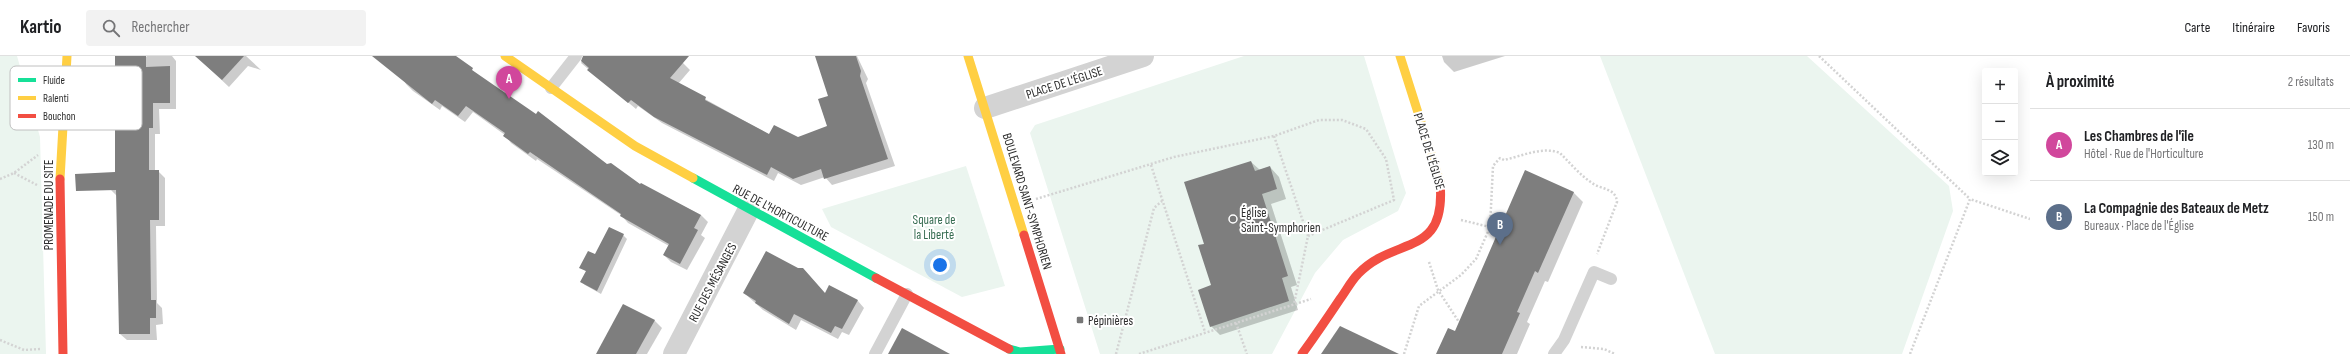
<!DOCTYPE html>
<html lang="fr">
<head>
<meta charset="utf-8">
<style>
	:root { --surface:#fff; --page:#f2f2f2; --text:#202124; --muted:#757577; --line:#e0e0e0; --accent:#777 }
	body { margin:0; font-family:"Sofia Sans Condensed",sans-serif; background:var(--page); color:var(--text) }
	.controls { position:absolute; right:12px; top:12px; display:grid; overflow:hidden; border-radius:4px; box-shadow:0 4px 16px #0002 }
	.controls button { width:36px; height:36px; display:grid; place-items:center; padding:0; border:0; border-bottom:1px solid var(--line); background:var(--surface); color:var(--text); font:20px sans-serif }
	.you { position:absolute; left:940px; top:209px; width:14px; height:14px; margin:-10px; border:3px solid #fff; border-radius:50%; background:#1a73e8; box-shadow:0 0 0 6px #1a73e833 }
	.badge { display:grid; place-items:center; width:26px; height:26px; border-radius:50%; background:var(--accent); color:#fff; font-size:13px; font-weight:700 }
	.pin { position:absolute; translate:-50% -33px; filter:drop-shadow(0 1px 2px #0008) }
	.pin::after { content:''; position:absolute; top:21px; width:14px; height:12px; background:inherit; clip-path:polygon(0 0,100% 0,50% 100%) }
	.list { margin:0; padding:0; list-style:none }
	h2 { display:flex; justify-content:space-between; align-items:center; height:52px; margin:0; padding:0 16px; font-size:17px }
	h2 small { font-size:13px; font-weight:400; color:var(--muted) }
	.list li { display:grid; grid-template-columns:26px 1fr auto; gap:12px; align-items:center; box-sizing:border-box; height:72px; padding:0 16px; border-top:1px solid var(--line) }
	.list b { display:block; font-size:15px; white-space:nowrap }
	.list p { margin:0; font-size:13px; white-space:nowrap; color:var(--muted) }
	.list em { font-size:13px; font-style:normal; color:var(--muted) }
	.icon { flex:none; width:22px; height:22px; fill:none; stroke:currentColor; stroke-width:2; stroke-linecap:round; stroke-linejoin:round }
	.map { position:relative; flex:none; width:2030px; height:298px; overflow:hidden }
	header { display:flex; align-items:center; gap:24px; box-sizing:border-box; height:56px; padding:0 20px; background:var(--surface); border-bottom:1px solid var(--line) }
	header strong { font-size:19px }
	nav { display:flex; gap:22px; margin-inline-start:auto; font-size:14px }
	.search { width:280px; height:36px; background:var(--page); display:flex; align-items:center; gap:10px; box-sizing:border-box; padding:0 14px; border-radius:4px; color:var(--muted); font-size:15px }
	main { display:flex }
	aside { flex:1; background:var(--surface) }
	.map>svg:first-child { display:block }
</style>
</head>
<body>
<header>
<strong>Kartio</strong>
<div class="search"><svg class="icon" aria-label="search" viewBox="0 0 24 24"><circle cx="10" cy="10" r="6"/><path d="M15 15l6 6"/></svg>Rechercher</div>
<nav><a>Carte</a><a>Itinéraire</a><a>Favoris</a></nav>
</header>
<main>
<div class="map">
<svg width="2030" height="298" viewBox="0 0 2030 298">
	<rect width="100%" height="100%" fill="#fff"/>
	<!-- green -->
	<g fill="#ebf5ef">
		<polygon points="0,0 17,0 40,81 46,298 0,298"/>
		<polygon points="1244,0 1364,0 1406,137 1398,155 1343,184 1315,217 1272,298 1100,298 1030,77 1035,69"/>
		<polygon points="1600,0 1807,0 1949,130 1953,155 1902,298 1715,298"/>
		<polygon points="966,110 1005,230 962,241 831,171 822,153"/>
	</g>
	<!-- shadow -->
	<g fill="#0003">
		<polygon points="116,0 143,0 145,2 147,0 172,0 176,5 176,53 159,53 160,78 155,78 155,115 158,115 165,122 165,170 156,170 157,247 162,252 163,268 156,269 157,284 127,284 120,278 117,140 111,134 116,117"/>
		<polygon points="196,0 246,0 261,14 248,10 229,31"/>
		<polygon points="391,0 455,0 479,20 607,109 640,130 641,128 701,159 708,166 701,179 705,182 687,214 671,206 664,199 669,190 628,167 621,159 537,103 536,105 511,87 505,79 473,56 465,66 442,50 440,54 413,35 406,28"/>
		<polygon points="585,0 670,0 683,7 690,14 678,28 770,79 797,82 829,71 830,40 816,0 857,0 868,23 866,27 895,110 832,129 825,121 801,129 778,117 774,125 662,67 638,50 636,53 581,7"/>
		<polygon points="1442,0 1505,0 1454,16 1444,6"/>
		<polygon points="1251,106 1260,114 1270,111 1279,121 1286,143 1271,148 1297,229 1291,231 1298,254 1220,279 1211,270 1213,230 1205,188"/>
		<polygon points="1573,136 1583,146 1548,226 1545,225 1527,266 1530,268 1517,298 1443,298 1455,276"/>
		<polygon points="623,179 627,183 601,238 585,229 582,226 587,216 581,211"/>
		<polygon points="829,231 858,245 864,252 849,279 842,276 838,283 801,264 796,274 763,254 744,237 825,238"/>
		<polygon points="624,249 655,265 662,272 647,298 597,298"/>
	</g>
	<!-- building -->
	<g fill="#7e7e7e">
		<polygon points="115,0 146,0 146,11 170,10 170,47 153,47 153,72 149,72 149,114 159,114 159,164 150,164 151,244 156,244 156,262 150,262 150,278 119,278 116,134 76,135 75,118 115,116"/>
		<polygon points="195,0 244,0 222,24"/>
		<polygon points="372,0 456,0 473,12 472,14 536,58 538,55 607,108 611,107 640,128 641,127 701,159 694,172 698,174 680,208 663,199 669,188 620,160 621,158 530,96 528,98 503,80 505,77 466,50 458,60 435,44 432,48"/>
		<polygon points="583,0 689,0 670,22 706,41 705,44 769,78 774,69 798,81 827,70 818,43 828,40 815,0 856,0 861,15 860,20 888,103 824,123 821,113 793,123 771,111 767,119 654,61 631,44 628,47 587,14 589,12 581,5"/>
		<polygon points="1251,105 1255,115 1270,110 1277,133 1262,138 1288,220 1282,222 1289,245 1210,271 1198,234 1211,229 1198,189 1204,188 1184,126"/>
		<polygon points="1525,114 1574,136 1538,217 1535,215 1517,256 1520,257 1502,298 1436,298 1448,272 1455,275"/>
		<polygon points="609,171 624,178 597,235 580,226 586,215 579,212 588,195 595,198"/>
		<polygon points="766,195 798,212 803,212 825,237 829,229 858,244 842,273 835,270 831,277 794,258 789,268 755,247 756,245 743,237"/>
		<polygon points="623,248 655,264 636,298 596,298"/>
		<polygon points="1340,270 1399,298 1321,298"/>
		<polygon points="902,272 950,298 888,298"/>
	</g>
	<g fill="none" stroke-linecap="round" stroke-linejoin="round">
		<!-- path -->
		<g stroke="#d3d3d3" stroke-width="2.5" stroke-dasharray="2 2" stroke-linecap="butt">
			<polyline points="1819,0 1970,143"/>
			<polyline points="1274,80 1308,180"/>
			<polyline points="1151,109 1205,276"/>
			<polyline points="14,117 37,129"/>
			<polyline points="0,123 14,117 38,99"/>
			<polyline points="1036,143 1174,101 1274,80 1319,64 1342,64 1366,73 1386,103 1394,144 1308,180 1294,248"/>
			<path d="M 1461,164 L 1490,171 L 1493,110 L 1500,102 L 1504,104 C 1522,100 1543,90 1560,97 C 1570,107 1580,119 1592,127 C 1602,134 1616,132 1617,146 L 1597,198"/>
			<polyline points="1429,206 1438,234 1459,266"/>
			<polyline points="1236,267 1247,298"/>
			<polyline points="0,284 24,294 40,293"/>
			<polyline points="1581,291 1604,293 1615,298"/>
			<polyline points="1116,298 1154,152 1162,145"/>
			<polyline points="1139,298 1311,243"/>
			<polyline points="1404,298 1419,250 1461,219 1476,203 1490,171"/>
			<polyline points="1910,298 1970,143 2030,163"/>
		</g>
		<!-- lane -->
		<g stroke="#d3d3d3" stroke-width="12">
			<polyline points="551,32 576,0"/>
			<polyline points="875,298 907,238"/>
			<polyline points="1554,298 1564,284 1594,216 1611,223"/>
		</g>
		<!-- street -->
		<g stroke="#d3d3d3" stroke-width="22">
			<polyline points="985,52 1143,0"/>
			<polyline points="674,298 749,153"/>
		</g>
		<!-- fast -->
		<g stroke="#16e098" stroke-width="9">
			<polyline points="693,122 876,222"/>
			<polyline points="1009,293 1020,296 1060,293"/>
		</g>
		<!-- slow -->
		<g stroke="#ffcf43" stroke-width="9">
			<polyline points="505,0 635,90 693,122"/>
			<polyline points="968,0 1024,179"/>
			<polyline points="1400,0 1440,126"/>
			<polyline points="60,123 67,0"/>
		</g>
		<!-- jam -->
		<g stroke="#f24e42" stroke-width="9">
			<polyline points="60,123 63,298"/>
			<polyline points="1024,179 1061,298"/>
			<polyline points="876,222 1009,293"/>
			<path d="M 1302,298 C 1315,280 1328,261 1340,243 C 1346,235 1351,225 1358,218 C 1395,179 1447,203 1440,126"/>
		</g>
	</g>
	<!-- markers -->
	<g fill="#777" stroke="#fff" stroke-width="1.5">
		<circle cx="1233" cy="163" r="4"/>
		<rect x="1076" y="260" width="8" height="8" rx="2"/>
	</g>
	<g text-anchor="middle" stroke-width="4" stroke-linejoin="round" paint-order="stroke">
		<!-- street labels -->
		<g font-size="13" fill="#2e2e2e" stroke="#fff">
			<text transform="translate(1064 26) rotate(-18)" y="5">PLACE DE L'ÉGLISE</text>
			<text transform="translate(1430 95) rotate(73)" y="5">PLACE DE L'ÉGLISE</text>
			<text transform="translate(1028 145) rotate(73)" y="5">BOULEVARD SAINT-SYMPHORIEN</text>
			<text transform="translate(48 149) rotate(-90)" y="5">PROMENADE DU SITE</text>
			<text transform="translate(781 156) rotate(28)" y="5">RUE DE L'HORTICULTURE</text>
			<text transform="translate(712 226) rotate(-62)" y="5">RUE DES MÉSANGES</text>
		</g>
		<!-- poi labels -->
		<g font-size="13" fill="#2e2e2e" stroke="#fff" text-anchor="start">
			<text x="1241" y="161">Église<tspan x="1241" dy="15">Saint-Symphorien</tspan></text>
			<text x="1088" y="269">Pépinières</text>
		</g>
		<!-- park labels -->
		<g font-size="13" fill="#376d52" stroke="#fff">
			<text x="934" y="168">Square de<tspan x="934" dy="15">la Liberté</tspan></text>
		</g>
	</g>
	<!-- legend -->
	<rect x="10" y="10" width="132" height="64" rx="6" fill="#fff" stroke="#c0c0c0" stroke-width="1"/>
	<rect x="18" y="22" width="18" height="4" fill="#16e098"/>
	<rect x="18" y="40" width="18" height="4" fill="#ffcf43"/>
	<rect x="18" y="58" width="18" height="4" fill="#f24e42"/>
	<g font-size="11" fill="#2e2e2e">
		<text x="43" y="28">Fluide</text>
		<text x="43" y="46">Ralenti</text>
		<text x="43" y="64">Bouchon</text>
	</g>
</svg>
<div class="controls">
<button>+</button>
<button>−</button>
<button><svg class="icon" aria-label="layers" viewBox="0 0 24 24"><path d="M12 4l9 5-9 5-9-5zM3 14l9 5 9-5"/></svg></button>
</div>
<div class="you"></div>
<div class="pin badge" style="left:509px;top:43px;background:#d1479c">A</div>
<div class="pin badge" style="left:1500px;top:189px;background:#5c6f8a">B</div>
</div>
<aside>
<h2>À proximité<small>2 résultats</small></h2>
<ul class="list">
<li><span class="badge" style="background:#d1479c">A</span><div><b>Les Chambres de l'île</b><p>Hôtel · Rue de l'Horticulture</p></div><em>130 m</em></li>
<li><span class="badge" style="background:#5c6f8a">B</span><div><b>La Compagnie des Bateaux de Metz</b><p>Bureaux · Place de l'Église</p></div><em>150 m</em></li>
</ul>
</aside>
</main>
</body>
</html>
